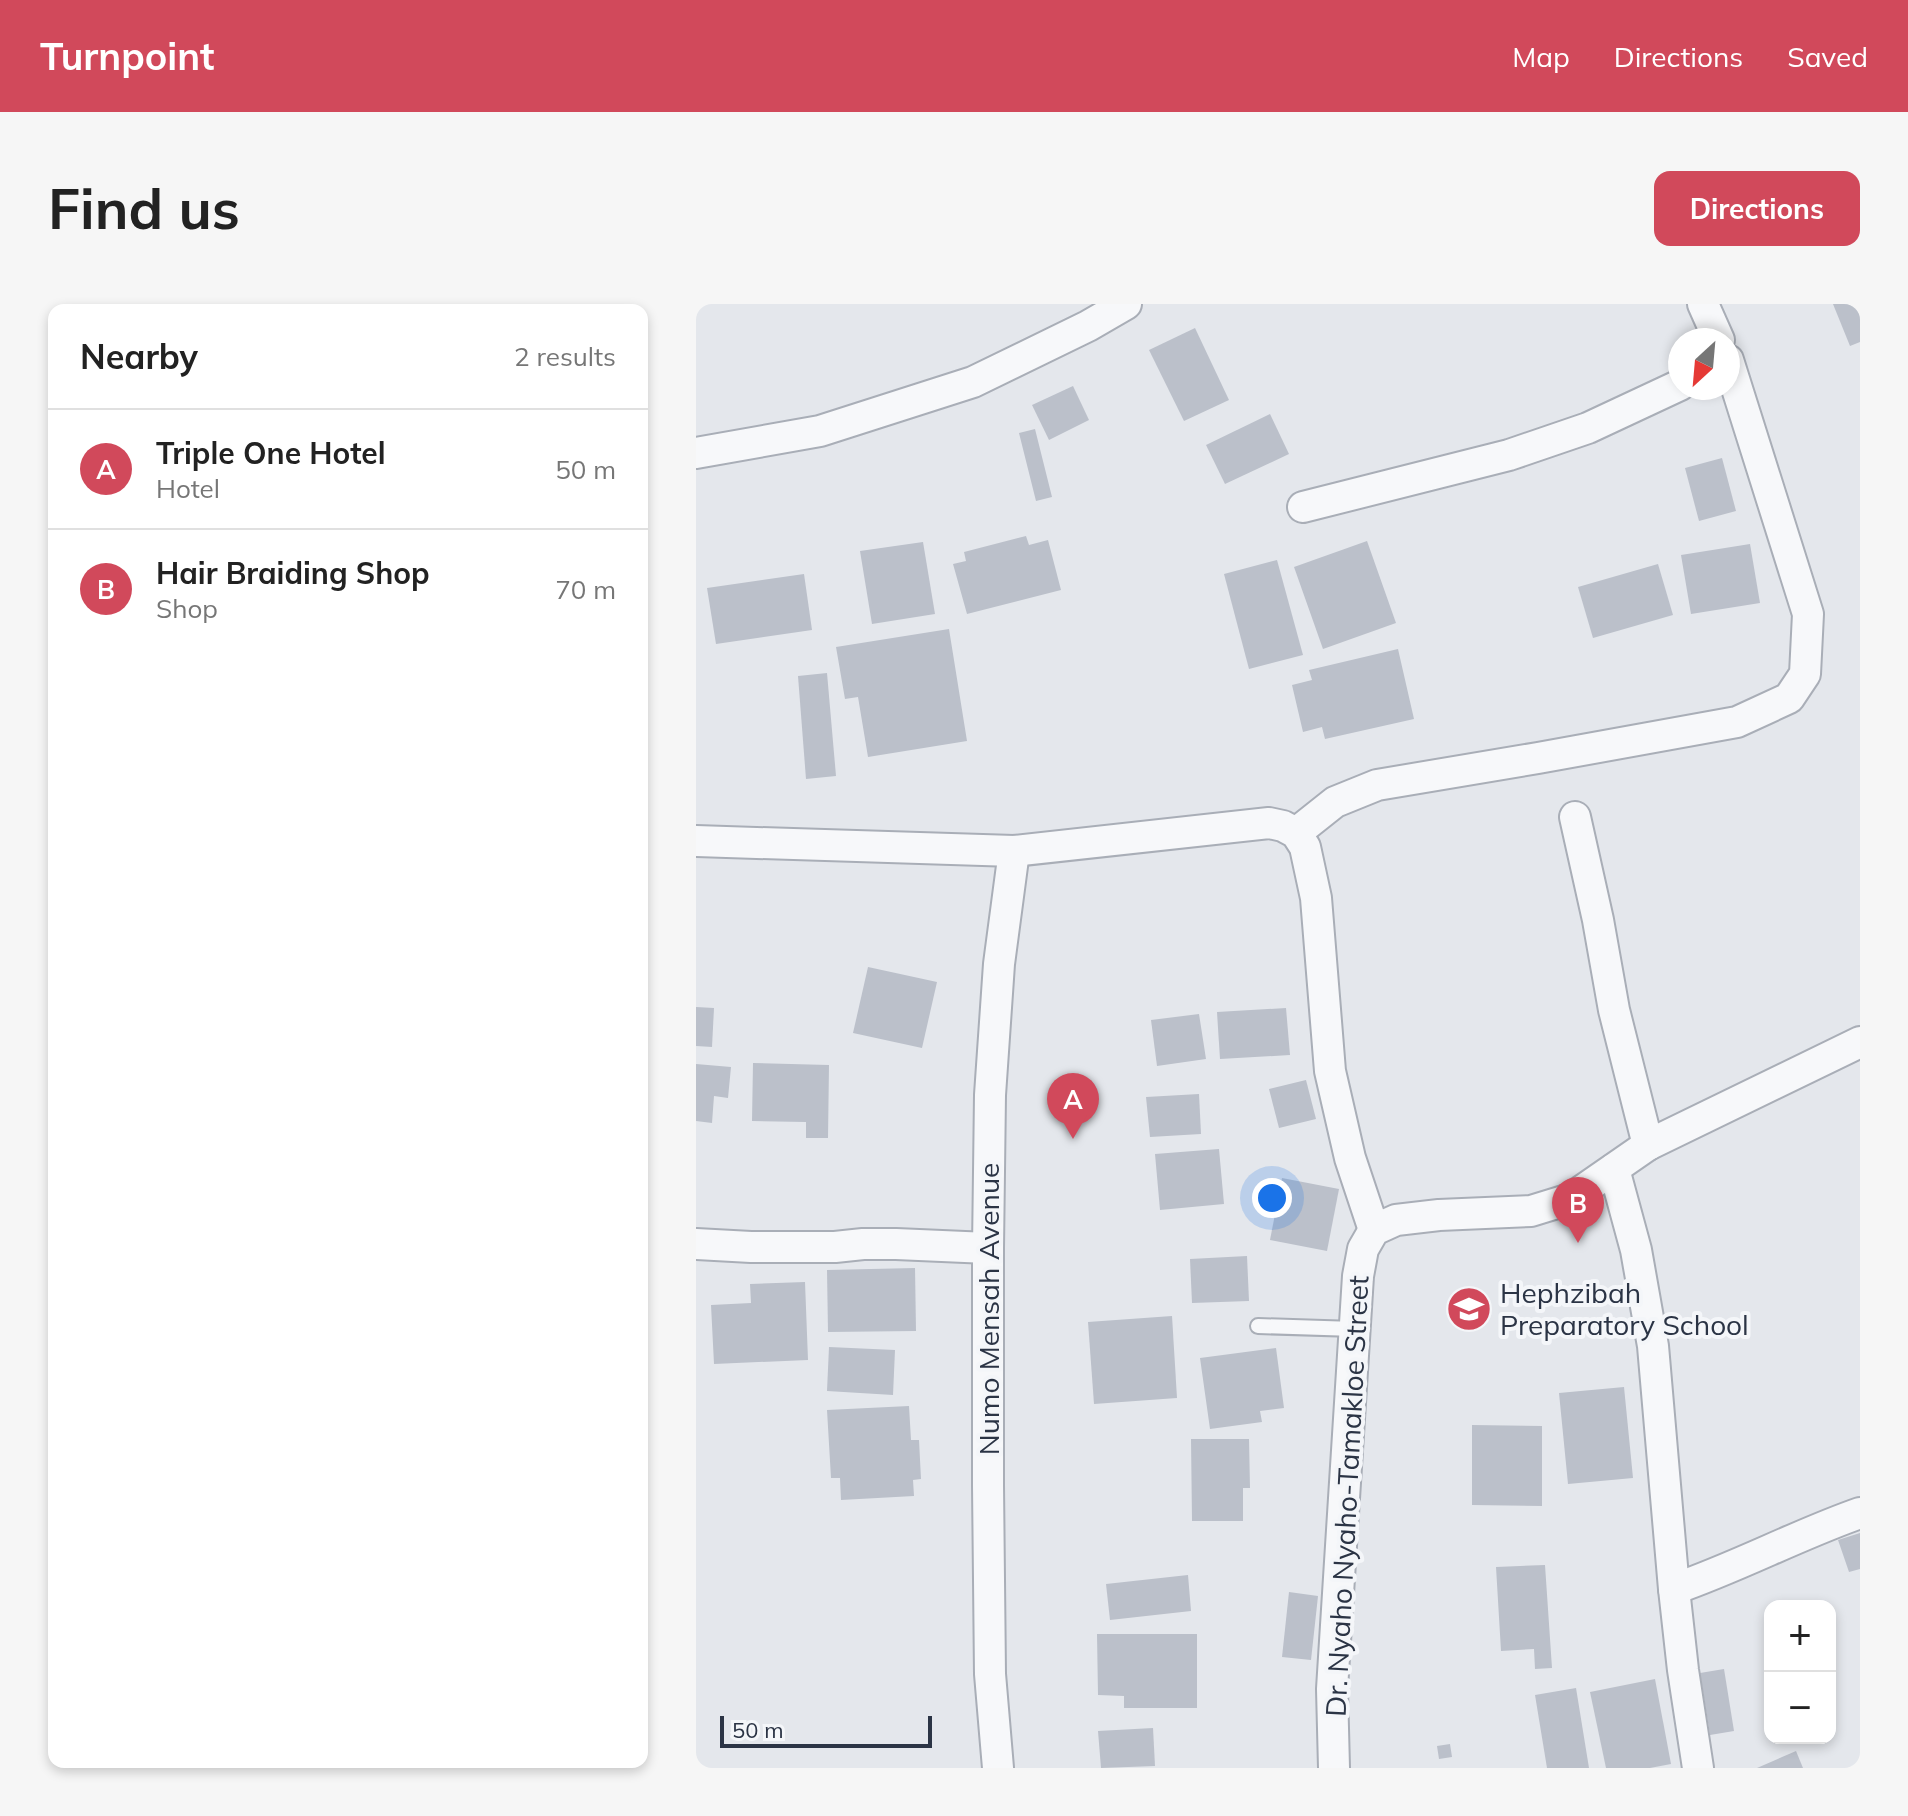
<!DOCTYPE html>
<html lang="en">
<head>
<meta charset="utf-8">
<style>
	:root { --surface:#fff; --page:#f6f6f6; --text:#222; --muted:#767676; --line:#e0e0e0; --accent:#d1495b }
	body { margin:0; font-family:Mulish,sans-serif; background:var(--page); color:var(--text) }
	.controls { position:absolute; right:24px; bottom:24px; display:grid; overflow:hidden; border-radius:16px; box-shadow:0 4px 12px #0003 }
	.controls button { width:72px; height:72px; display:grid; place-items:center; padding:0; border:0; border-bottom:2px solid var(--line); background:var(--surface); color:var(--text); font:40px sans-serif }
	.compass { position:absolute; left:972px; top:24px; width:72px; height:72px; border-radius:50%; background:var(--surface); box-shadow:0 4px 12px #0003; rotate:206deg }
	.scale { position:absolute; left:24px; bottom:20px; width:212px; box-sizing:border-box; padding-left:8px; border:4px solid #2b3445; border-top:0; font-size:22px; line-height:28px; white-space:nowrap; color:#2b3445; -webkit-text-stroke:6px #f4f6f9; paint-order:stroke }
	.you { position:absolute; left:576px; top:894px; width:28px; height:28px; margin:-20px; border:6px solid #fff; border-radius:50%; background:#1a73e8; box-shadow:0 0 0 12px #1a73e833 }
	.badge { display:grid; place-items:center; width:52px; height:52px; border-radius:50%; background:var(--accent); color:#fff; font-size:26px; font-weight:700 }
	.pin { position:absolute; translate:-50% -66px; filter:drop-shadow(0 2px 4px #0008) }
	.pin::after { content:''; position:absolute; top:42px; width:28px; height:24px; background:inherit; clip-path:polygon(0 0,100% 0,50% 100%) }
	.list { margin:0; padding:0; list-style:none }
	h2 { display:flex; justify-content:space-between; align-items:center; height:104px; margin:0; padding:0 32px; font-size:34px }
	h2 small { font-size:26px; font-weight:400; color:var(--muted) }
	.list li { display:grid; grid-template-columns:52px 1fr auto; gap:24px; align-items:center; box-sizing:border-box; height:120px; padding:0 32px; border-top:2px solid var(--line) }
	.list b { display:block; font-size:30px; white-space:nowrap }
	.list p { margin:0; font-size:26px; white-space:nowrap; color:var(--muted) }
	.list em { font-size:26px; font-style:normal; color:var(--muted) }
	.map { position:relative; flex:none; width:1164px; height:1464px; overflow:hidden; border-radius:16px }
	header { display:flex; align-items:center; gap:48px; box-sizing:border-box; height:112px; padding:0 40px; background:var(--accent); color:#fff }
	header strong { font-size:38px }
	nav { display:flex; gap:44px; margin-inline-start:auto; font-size:28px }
	.intro { display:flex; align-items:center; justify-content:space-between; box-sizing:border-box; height:192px; padding:0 48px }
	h1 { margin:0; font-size:56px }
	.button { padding:20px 36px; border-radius:16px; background:var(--accent); color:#fff; font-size:28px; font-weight:700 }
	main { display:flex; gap:48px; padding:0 48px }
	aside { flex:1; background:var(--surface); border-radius:16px; box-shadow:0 4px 12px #0003 }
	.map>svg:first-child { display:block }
</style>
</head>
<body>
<header>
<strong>Turnpoint</strong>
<nav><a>Map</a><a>Directions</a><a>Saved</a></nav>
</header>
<div class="intro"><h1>Find us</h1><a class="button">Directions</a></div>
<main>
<aside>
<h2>Nearby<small>2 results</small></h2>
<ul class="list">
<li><span class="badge">A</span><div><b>Triple One Hotel</b><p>Hotel</p></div><em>50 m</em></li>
<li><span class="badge">B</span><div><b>Hair Braiding Shop</b><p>Shop</p></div><em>70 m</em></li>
</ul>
</aside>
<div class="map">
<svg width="1164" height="1464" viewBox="0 0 1164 1464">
	<rect width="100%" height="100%" fill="#e4e7ec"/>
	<!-- building -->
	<g fill="#bbc0ca">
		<polygon points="1137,0 1164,0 1164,38 1154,42"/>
		<polygon points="499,24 533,96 488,117 453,46"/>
		<polygon points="377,82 393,116 353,136 336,101"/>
		<polygon points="574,110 593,150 529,180 510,141"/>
		<polygon points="339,125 356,193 340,197 323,129"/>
		<polygon points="1026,154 1040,207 1003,217 989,164"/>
		<polygon points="330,232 333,241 352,236 365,286 271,310 257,260 270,257 268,248"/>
		<polygon points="671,237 700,319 627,345 598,263"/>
		<polygon points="227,238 239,310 176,320 164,247"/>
		<polygon points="1054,240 1064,299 995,310 985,251"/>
		<polygon points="581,256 607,351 553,365 528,270"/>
		<polygon points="962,260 977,311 897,334 882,283"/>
		<polygon points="108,270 116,326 20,340 11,284"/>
		<polygon points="253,325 271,437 172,453 162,393 149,395 140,343"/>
		<polygon points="702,345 718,415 629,435 626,423 607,428 596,381 616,376 613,366"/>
		<polygon points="131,369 140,472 110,475 102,372"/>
		<polygon points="172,663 241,678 226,744 157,729"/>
		<polygon points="0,703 18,704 16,743 0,742"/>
		<polygon points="590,704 594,751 524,755 521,708"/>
		<polygon points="503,710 510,755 461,762 455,716"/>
		<polygon points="57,759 133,761 132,834 110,834 110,818 56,817"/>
		<polygon points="0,760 35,763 32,794 18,792 16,819 0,817"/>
		<polygon points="610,776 620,815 583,824 573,785"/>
		<polygon points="503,790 505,830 454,833 450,793"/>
		<polygon points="523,845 528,900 464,906 459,850"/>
		<polygon points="586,874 643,885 631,947 574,936"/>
		<polygon points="551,952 553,997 496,999 494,955"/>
		<polygon points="219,964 220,1027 132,1028 131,966"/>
		<polygon points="109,978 112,1056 18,1060 15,1001 55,999 54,980"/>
		<polygon points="476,1012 481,1094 398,1100 392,1018"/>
		<polygon points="133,1043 199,1046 197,1091 131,1087"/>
		<polygon points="580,1044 588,1104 564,1107 566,1118 514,1125 504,1054"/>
		<polygon points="928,1083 937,1174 872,1180 863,1089"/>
		<polygon points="213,1102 215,1136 223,1136 225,1175 217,1176 218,1192 145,1196 144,1174 135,1174 131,1106"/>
		<polygon points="776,1121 846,1122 846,1202 776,1201"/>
		<polygon points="495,1135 553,1135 554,1184 547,1184 547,1217 496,1217"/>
		<polygon points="1164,1229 1164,1265 1153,1268 1142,1236"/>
		<polygon points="849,1261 856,1364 839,1365 838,1345 805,1347 800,1263"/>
		<polygon points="492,1271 495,1307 414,1316 410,1280"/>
		<polygon points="593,1288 622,1292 615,1356 586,1353"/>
		<polygon points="401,1330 501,1330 501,1404 428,1404 428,1392 402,1391"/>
		<polygon points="1028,1365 1038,1427 1014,1431 1004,1369"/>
		<polygon points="959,1375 975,1460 954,1464 910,1464 894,1388"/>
		<polygon points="880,1384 893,1464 851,1464 839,1391"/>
		<polygon points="457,1424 459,1462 405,1464 402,1427"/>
		<polygon points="754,1440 756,1453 743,1455 741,1442"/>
		<polygon points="1100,1447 1107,1464 1061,1464"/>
	</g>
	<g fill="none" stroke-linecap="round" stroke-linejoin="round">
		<!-- service casing -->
		<g stroke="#a9aeb7" stroke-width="18">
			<polyline id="service" points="562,1022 659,1025"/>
		</g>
		<!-- minor casing -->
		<g stroke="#a9aeb7" stroke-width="34">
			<g id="minor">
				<polyline points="1007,0 1023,36"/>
				<polyline points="0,149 124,127 277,78 392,22 430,0"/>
				<polyline points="607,203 813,151 892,124 984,81"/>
				<polyline points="879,513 902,616 918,706 952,841"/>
				<polyline points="600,529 639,498 681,481 842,454 1041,418 1093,394 1109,370 1112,310 1032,56"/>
				<polyline points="0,537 318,547 573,519 587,522 600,529 609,543 620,594 634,767 654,854 678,926"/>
				<polyline points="918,865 940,946 957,1042 978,1285 987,1366 1002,1464"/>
				<polyline points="0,940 55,943 139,943 167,940 200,940 292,944"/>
				<path d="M 978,1285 C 1042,1263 1101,1231 1164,1209"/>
				<polyline points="302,1464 294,1370 292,1181 292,944 294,791 303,660 318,547"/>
				<polyline points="638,1464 636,1385 662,972 667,945 678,926 700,916 743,911 835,907 874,895 952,841 1164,738"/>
			</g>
		</g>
		<!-- service -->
		<use href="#service" stroke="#f7f8fa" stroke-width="14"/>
		<!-- minor -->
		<use href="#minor" stroke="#f7f8fa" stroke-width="30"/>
	</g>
	<!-- icons -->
	<defs>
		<g id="school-disc" transform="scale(2.3)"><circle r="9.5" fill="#d1495b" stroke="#f4f6f9"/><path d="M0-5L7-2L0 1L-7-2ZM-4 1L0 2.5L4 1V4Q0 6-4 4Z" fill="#fff"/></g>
	</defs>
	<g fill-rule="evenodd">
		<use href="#school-disc" x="773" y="1005"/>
	</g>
	<g text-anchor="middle" stroke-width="8" stroke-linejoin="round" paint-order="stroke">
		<!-- poi labels -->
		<g font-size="28" fill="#2b3445" stroke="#f4f6f9" text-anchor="start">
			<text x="804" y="999">Hephzibah<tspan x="804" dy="32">Preparatory School</tspan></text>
		</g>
		<!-- street labels -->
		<g font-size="28" fill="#2b3445" stroke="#f4f6f9">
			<text transform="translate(293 1005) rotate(-90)" y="10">Numo Mensah Avenue</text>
			<text transform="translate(651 1192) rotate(-87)" y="10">Dr. Nyaho Nyaho-Tamakloe Street</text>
		</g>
	</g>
</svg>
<div class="controls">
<button>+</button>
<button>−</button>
</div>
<svg class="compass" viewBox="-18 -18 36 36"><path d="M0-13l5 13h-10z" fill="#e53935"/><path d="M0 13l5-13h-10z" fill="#767676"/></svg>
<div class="scale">50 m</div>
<div class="you"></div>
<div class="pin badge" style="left:377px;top:835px">A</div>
<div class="pin badge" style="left:882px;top:939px">B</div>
</div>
</main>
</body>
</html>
